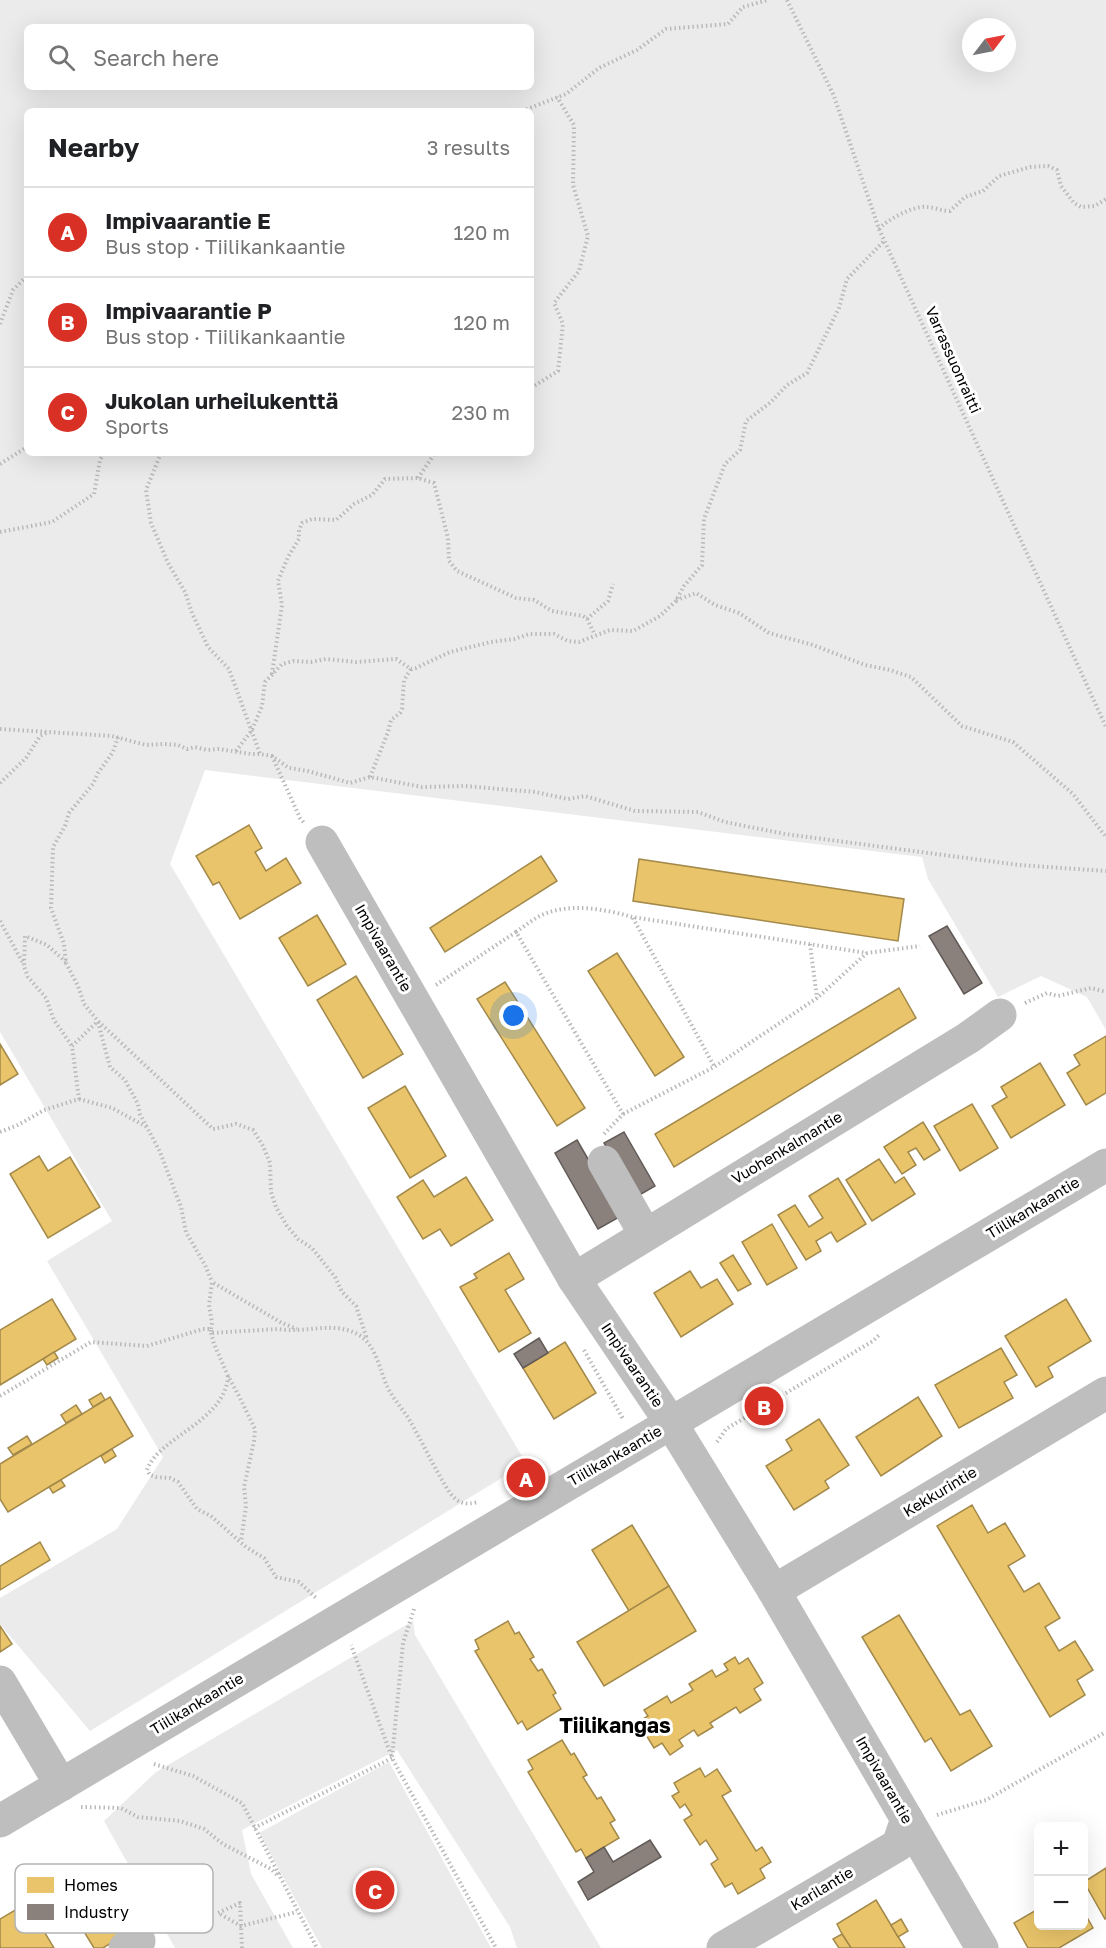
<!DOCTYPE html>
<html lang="en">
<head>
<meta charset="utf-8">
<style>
	:root { --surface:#fff; --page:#f6f6f6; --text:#202124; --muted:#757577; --line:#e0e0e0; --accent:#d93025 }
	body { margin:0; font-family:"Golos Text",sans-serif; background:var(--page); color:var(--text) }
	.controls { position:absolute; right:18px; bottom:18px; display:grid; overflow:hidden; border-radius:9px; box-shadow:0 6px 24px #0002 }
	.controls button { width:54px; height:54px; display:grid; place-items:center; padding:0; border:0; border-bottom:2px solid var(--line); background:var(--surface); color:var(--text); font:30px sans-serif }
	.compass { position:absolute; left:962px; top:18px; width:54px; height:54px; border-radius:50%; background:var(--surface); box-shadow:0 6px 24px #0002; rotate:58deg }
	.you { position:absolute; left:514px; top:1016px; width:21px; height:21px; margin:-15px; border:4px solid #fff; border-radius:50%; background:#1a73e8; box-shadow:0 0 0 9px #1a73e833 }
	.badge { display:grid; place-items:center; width:39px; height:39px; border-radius:50%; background:var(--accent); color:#fff; font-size:20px; font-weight:700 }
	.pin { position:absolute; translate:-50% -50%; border:3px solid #fff; box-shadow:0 2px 6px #0006 }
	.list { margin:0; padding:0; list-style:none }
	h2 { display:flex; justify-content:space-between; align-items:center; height:78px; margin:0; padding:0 24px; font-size:26px }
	h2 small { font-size:20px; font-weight:400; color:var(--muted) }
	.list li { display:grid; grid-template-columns:39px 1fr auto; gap:18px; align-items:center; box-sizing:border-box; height:90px; padding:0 24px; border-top:2px solid var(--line) }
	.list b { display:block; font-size:22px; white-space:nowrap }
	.list p { margin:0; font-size:20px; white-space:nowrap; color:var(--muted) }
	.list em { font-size:20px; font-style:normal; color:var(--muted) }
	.icon { flex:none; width:33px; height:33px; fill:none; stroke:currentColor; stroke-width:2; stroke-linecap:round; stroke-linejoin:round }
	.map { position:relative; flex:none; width:1106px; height:1948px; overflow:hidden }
	.search { position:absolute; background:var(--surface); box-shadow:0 6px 24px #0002; left:24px; top:24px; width:510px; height:66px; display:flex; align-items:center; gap:15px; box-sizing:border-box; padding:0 21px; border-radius:9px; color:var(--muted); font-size:22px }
	.panel { position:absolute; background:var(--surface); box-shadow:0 6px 24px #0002; left:24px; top:108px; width:510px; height:348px; border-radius:9px }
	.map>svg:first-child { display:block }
</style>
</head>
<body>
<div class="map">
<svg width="1106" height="1948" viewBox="0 0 1106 1948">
	<rect width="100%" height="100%" fill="#fff"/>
	<!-- green -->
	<g fill="#ebebeb" fill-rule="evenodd">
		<path d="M 0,0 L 1106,0 L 1106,1030 L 1087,997 L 1041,976 L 998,997 L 928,879 L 922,857 L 205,770 L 170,864 L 526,1463 L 90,1731 L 0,1624 L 0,1598 L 117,1529 L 163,1457 L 47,1261 L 112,1221 L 0,1032 ZM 27,27 L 531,27 L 531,87 L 27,87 ZM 971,27 L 1007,27 L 1007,63 L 971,63 ZM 27,111 L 531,111 L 531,453 L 27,453 Z"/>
		<polygon points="413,1621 415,1635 601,1948 517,1948 510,1927 397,1750 242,1830 251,1874 293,1948 175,1948 104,1821 156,1772"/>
		<polygon points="389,1762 491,1948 322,1948 259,1833"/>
	</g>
	<!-- homes -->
	<g fill="#e9c46a" stroke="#a3894a" stroke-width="1.5">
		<polygon points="249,825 262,848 255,852 266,871 286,858 301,883 240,919 219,882 213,885 196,856"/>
		<polygon points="541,856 557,881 445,952 430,928"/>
		<polygon points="639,859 904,899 898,941 633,901"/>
		<polygon points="317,915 346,964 308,986 279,938"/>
		<polygon points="617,953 684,1057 655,1076 588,971"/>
		<polygon points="356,976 403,1054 363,1078 317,1000"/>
		<polygon points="505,982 585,1108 557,1126 477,999"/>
		<polygon points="899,988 916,1018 674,1167 655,1134"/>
		<polygon points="1106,1036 1106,1093 1086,1105 1067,1073 1080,1065 1074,1055"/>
		<polygon points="0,1044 18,1074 0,1085"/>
		<polygon points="1040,1063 1065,1105 1011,1138 992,1106 1007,1097 1001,1087"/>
		<polygon points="405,1086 446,1156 410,1178 368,1108"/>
		<polygon points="972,1104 998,1148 960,1171 934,1126"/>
		<polygon points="923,1122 940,1150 924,1160 916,1148 908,1152 916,1165 902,1174 884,1147"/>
		<polygon points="39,1156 48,1171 70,1157 100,1207 48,1238 10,1174"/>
		<polygon points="879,1159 895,1183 904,1177 915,1194 872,1221 846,1180"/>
		<polygon points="466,1177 493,1220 451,1246 440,1229 423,1239 397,1197 423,1180 434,1197"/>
		<polygon points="838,1178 866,1224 837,1242 831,1232 816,1241 821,1251 806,1260 778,1215 795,1205 809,1227 823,1218 809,1196"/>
		<polygon points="772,1224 797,1268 767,1285 742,1242"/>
		<polygon points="509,1253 524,1279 505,1290 531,1333 499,1352 460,1287 477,1278 474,1274"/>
		<polygon points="733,1255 751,1284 738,1291 720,1263"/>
		<polygon points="690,1271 701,1288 717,1279 733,1304 681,1337 654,1293"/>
		<polygon points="52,1299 76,1339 0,1385 0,1330"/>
		<polygon points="1066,1299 1091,1341 1048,1367 1053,1377 1036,1387 1005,1336"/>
		<polygon points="565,1342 596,1393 554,1419 523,1368"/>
		<polygon points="1001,1348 1017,1375 1004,1382 1013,1398 959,1428 935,1385"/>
		<polygon points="54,1352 58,1358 47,1365 43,1359"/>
		<polygon points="101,1393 105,1400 93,1407 89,1400"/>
		<polygon points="110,1397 133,1436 8,1512 0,1499 0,1464"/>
		<polygon points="918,1397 942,1436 881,1476 856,1437"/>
		<polygon points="76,1405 82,1414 66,1423 61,1415"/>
		<polygon points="819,1419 849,1465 825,1481 829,1488 794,1510 766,1466 792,1450 786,1440"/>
		<polygon points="27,1436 32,1444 13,1455 8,1448"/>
		<polygon points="112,1449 116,1456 105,1463 101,1456"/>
		<polygon points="61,1480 65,1486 53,1493 49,1487"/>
		<polygon points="972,1505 988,1533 1005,1523 1025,1556 1008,1566 1024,1592 1039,1583 1060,1618 1045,1627 1059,1651 1075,1641 1093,1670 1077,1680 1085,1695 1050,1717 937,1526"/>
		<polygon points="632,1525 669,1586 629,1611 592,1550"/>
		<polygon points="40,1542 50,1560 0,1590 0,1566"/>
		<polygon points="669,1586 696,1631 604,1686 577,1642"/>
		<polygon points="899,1615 960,1715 970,1710 992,1746 951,1771 931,1738 925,1742 862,1637"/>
		<polygon points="508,1621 515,1634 519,1632 534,1657 530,1659 538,1671 542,1669 556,1693 553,1695 561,1709 527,1730 522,1721 518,1724 475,1651 479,1649 475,1640"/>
		<polygon points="0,1626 12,1644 0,1652"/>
		<polygon points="735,1657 739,1664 748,1658 763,1683 754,1689 761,1700 740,1713 736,1707 710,1723 713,1727 698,1736 694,1730 679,1740 683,1746 670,1755 662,1743 654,1748 638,1722 648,1716 644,1710 667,1696 671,1703 693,1690 689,1684 712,1670 716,1677 728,1670 724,1664"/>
		<polygon points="562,1740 571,1755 574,1753 587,1775 583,1777 597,1799 601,1797 615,1820 610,1823 619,1838 586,1858 581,1849 576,1852 528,1772 533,1769 528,1760"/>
		<polygon points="700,1768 705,1777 717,1769 731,1791 722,1796 756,1851 762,1847 771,1862 760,1869 765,1878 738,1894 732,1883 725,1887 711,1864 718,1859 706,1840 700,1845 684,1820 692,1815 685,1804 680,1808 672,1796 679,1792 674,1783"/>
		<polygon points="1106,1868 1106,1918 1105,1919 1084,1882"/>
		<polygon points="99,1871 134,1929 103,1948 94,1948 61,1894"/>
		<polygon points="876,1900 891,1925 905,1948 851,1948 842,1934 837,1924"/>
		<polygon points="27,1903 54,1948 1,1948 0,1946 0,1919"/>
		<polygon points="1038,1909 1038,1926 1084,1926 1084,1912 1093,1928 1059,1948 1028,1948 1014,1923"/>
		<polygon points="901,1919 908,1931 898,1937 891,1925"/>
		<polygon points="842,1934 851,1948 839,1948 833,1939"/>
	</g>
	<!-- industry -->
	<g fill="#8a817c" stroke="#615a57" stroke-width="1.5">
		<polygon points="947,926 982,983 964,994 929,936"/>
		<polygon points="624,1132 655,1186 636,1197 604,1143"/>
		<polygon points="577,1140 621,1216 598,1229 555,1153"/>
		<polygon points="539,1338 548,1353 523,1368 514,1354"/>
		<polygon points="650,1840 661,1857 588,1900 578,1882 594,1872 586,1858 604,1847 613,1862"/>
	</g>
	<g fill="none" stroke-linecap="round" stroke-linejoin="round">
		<!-- path -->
		<g stroke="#b9b9b9" stroke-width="4" stroke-dasharray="1.5 3" stroke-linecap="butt">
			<polyline points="787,0 834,96 879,229 1106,727"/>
			<polyline points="522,111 566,94 599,68 637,50 666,29 728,24 743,7 768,0"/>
			<path d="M 879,229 C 886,220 915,205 926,207 C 934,207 941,211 950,211 L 965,197 L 983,191 L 999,176 L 1030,167 L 1048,166 L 1057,170 L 1061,186 L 1074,203 L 1081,207 L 1095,206 L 1106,199"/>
			<polyline points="0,324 13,290 24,279 27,280"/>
			<polyline points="531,388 558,371 563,324 554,303 579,271 588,236 573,185 574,125 557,97"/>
			<polyline points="161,453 146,490 151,523 168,563 185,592 192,613 208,647 229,669 260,754"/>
			<polyline points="0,464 27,447"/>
			<polyline points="418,478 435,453"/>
			<polyline points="0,532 52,522 94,494 100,460 104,453"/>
			<polyline points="676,600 696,593 715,605 739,613 769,633 813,645 865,665 890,670 911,677 962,726 1013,742 1073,794 1106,837"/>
			<polyline points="587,619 608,601 613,584"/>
			<polyline points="272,674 282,605 278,581 288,557 299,539 299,530 302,523 312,519 336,520 354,504 372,495 385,479 418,478 434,483 448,538 449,561 457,571 516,598 534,600 552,611 583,616 587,619 595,635"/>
			<polyline points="0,729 112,736 146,745 164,744 178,745 187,749 195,747 207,750 219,749 251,754 260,754 272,756 289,768 308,771 350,783 370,777 422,787 465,786 535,792 568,799 585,796 635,811 698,812 725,822 785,834 1019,865 1106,871"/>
			<polyline points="118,737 113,752 98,773 93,784 69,813 65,826 53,847 51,908 64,944 66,963 78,986 84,1004 98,1021 213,1129 236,1124 253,1130 263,1146 270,1163 271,1192 276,1207 287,1226 298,1239 312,1248 335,1277 342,1292 356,1306 366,1336 364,1339"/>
			<polyline points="236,751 252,730 262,706 265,682 282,664 294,661 311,662 326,659 356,662 396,659 411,669 416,668 450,652 491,642 514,639 529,634 554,634 568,641 579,642 610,630 633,631 660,616 676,601 684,586 702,565 704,519 725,464 740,450 746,421 771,402 787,385 807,373 839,308 847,279 885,240"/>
			<polyline points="272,756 300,818 304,823"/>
			<polyline points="370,777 388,732 391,720 400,713 402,709 404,680 411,669"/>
			<polyline points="0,783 26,758 40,736 48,732"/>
			<polyline points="633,918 714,1066"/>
			<polyline points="0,921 24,965"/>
			<path d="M 516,932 C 525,926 534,918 544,914 C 571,903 605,909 632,917 L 867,953 L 920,946"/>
			<polyline points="810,944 817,998"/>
			<polyline points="66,962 47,945 25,936 24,966 28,977 46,998 54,1020 72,1046"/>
			<polyline points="436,985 516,932 623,1114 604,1134"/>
			<polyline points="1025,1003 1047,993 1058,996 1091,988 1106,992"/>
			<polyline points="98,1022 110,1067 125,1080 138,1104 140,1114 160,1152 181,1207 186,1232 205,1265 212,1282"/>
			<polyline points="79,1099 112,1108 147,1127"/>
			<polyline points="623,1114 714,1067 817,998 867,953"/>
			<polyline points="0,1132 18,1125 44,1110 79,1099 72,1046 98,1021"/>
			<polyline points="211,1329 212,1323 209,1305 212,1282 282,1323 297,1329"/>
			<polyline points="211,1333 214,1344 228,1376 239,1396 255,1429 254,1441 244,1487 246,1506 241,1542"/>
			<polyline points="584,1350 623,1419"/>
			<path d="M 228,1376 C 225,1422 158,1437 147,1470 L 150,1475 L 156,1477 L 170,1478 L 178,1482 L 197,1509 L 211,1516 L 246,1547 L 264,1558 L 276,1577 L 299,1582 L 317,1599"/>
			<path d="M 0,1396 L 91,1342 L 147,1346 L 203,1329 L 211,1329 L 211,1333 L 278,1329 C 304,1334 334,1320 359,1335 C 376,1345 380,1371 387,1386 C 393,1399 403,1409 410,1421 C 424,1445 435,1470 450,1493 C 459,1504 465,1505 478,1502"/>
			<polyline points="717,1442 726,1429 873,1341 879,1335"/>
			<polyline points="414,1609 403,1643 392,1758 496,1948"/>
			<polyline points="154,1764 193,1776 242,1803 317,1948"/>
			<polyline points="81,1807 121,1808 138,1817 180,1821 204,1829 223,1844 271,1869 277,1875 280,1873"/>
			<polyline points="937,1815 986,1800 1106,1732"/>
			<polyline points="254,1828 392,1758 351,1645"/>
			<polyline points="242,1948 240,1903 218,1913 241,1926 297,1912"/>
		</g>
		<!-- minor -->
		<g stroke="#bebebe" stroke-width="33">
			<polyline points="322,842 574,1279 671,1423 774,1591 982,1948"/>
			<polyline points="604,1162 645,1234"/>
			<polyline points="574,1279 968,1038 1000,1015"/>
			<polyline points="774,1591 1106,1393"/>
			<polyline points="0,1682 61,1785"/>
			<polyline points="0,1821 1106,1165"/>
			<polyline points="125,1948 139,1941"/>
			<polyline points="723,1948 898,1845 907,1819"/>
		</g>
	</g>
	<g text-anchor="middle" stroke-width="6" stroke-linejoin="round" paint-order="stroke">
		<!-- street labels -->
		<g font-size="15" fill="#000" stroke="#fff">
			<text transform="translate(953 360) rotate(66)" y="5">Varrassuonraitti</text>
			<text transform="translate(383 948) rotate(60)" y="5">Impivaarantie</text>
			<text transform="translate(787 1148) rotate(-31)" y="5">Vuohenkalmantie</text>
			<text transform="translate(1033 1208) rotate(-31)" y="5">Tiilikankaantie</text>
			<text transform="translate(632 1365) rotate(56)" y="5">Impivaarantie</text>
			<text transform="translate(615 1456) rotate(-30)" y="5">Tiilikankaantie</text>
			<text transform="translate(940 1492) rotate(-31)" y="5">Kekkurintie</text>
			<text transform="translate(197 1704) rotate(-31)" y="5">Tiilikankaantie</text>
			<text transform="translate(884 1780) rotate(60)" y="5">Impivaarantie</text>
			<text transform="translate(822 1889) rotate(-31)" y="5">Karilantie</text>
		</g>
		<!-- district labels -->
		<g font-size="21" font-weight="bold" fill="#000" stroke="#fff">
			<text x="615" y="1733">Tiilikangas</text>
		</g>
	</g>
	<!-- legend -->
	<rect x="15" y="1864" width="198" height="69" rx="9" fill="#fff" stroke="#b2b2b2" stroke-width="1.5"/>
	<rect x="27" y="1877" width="27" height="16" fill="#e9c46a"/>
	<rect x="27" y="1904" width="27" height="16" fill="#8a817c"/>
	<g font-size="16" fill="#000">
		<text x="64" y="1891">Homes</text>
		<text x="64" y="1918">Industry</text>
	</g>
</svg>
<div class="controls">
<button>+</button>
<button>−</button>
</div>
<svg class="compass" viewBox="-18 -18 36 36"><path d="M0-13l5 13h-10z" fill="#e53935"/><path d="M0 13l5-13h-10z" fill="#757577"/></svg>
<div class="you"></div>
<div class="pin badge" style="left:526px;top:1478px">A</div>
<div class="pin badge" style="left:764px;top:1406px">B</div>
<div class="pin badge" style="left:375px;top:1890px">C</div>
<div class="search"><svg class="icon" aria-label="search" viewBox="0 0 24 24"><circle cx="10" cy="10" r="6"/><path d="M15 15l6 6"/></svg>Search here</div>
<section class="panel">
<h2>Nearby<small>3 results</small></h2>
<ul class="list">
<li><span class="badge">A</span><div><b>Impivaarantie E</b><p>Bus stop · Tiilikankaantie</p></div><em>120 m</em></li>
<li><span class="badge">B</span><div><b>Impivaarantie P</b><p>Bus stop · Tiilikankaantie</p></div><em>120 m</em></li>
<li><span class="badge">C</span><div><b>Jukolan urheilukenttä</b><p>Sports</p></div><em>230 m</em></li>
</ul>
</section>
</div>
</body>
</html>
